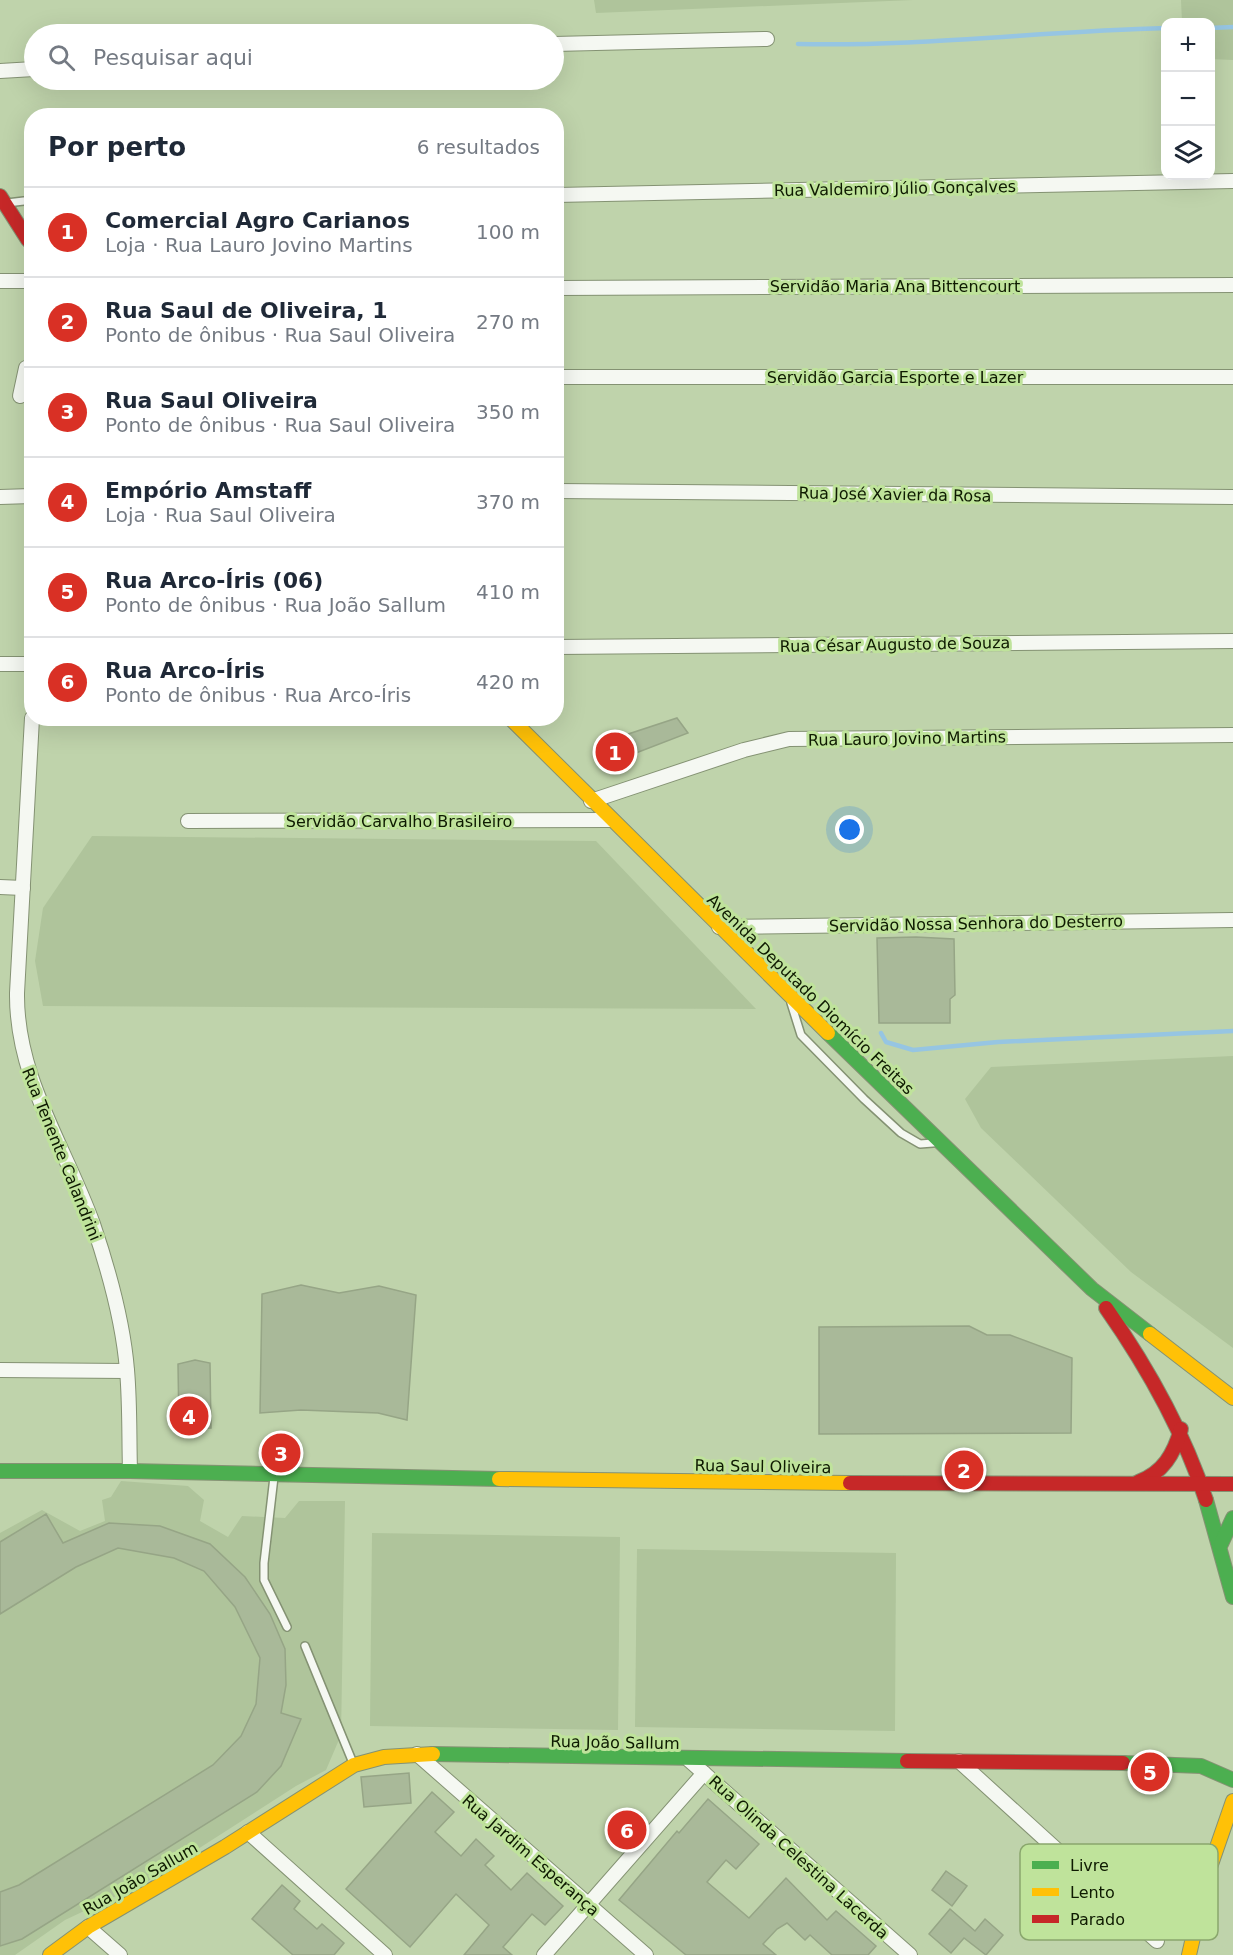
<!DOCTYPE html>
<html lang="pt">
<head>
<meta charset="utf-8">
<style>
	:root { --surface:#fff; --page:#f2f2f3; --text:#1f2937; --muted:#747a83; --line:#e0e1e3; --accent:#d93025 }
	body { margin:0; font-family:"DejaVu Sans",sans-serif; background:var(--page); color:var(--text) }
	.controls { position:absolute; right:18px; top:18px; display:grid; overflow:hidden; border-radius:12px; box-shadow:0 6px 24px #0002 }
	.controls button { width:54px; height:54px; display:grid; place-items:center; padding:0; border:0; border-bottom:2px solid var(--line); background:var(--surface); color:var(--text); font:30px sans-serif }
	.you { position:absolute; left:850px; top:830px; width:21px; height:21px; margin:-15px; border:4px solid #fff; border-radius:50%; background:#1a73e8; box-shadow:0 0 0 9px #1a73e833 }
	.badge { display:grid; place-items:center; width:39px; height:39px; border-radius:50%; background:var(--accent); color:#fff; font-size:20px; font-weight:700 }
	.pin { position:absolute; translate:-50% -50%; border:3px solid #fff; box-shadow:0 2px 6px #0006 }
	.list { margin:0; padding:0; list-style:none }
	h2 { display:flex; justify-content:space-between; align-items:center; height:78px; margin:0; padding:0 24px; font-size:26px }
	h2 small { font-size:20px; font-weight:400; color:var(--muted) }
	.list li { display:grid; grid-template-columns:39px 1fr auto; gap:18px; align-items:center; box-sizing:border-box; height:90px; padding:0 24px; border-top:2px solid var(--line) }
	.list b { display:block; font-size:22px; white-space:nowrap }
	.list p { margin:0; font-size:20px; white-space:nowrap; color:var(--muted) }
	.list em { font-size:20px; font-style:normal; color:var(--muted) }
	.icon { flex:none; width:33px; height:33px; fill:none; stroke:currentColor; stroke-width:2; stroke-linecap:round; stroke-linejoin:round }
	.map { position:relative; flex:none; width:1233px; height:1955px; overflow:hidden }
	.search { position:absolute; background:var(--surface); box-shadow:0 6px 24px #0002; left:24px; top:24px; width:540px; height:66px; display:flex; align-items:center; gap:15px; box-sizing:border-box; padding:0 21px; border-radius:33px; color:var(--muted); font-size:22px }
	.panel { position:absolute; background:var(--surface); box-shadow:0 6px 24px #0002; left:24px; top:108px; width:540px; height:618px; border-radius:24px }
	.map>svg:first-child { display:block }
</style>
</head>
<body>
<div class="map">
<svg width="1233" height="1955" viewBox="0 0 1233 1955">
	<rect width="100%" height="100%" fill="#bfd3ab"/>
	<!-- green -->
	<g fill="#afc49b">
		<polygon points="594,0 913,0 596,13"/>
		<polygon points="1181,0 1233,0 1233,60 1211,59 1210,22 1182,22"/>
		<polygon points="92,836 596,841 756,1009 43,1006 35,961 43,908"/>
		<polygon points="1233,1056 1233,1348 1131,1272 981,1128 965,1099 991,1067"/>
		<polygon points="121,1481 188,1486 204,1500 200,1521 228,1537 242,1516 285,1518 299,1501 345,1501 341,1735 326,1770 296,1786 148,1881 65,1920 15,1955 0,1955 0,1533 42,1510 80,1531 105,1521 102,1500 111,1497"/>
		<polygon points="372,1533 620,1537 618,1730 370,1726"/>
		<polygon points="637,1549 896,1553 895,1731 635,1727"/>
	</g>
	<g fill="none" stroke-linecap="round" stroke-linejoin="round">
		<!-- stream -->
		<g stroke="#96c5e2" stroke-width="4.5">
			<polyline points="1210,28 1233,27"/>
			<path d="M 798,44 C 921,47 1043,31 1166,28"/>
			<polyline points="881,1033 886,1042 913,1050 998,1042 1233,1031"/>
		</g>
	</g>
	<!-- building -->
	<g fill="#a9b999" stroke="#96a586" stroke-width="1.5">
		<polygon points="677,718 688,733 615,761 601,743"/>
		<polygon points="916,937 954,939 955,995 950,999 950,1023 879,1023 877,938"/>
		<polygon points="301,1285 339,1293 379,1286 416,1295 407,1420 378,1413 301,1410 260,1413 262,1294"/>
		<polygon points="969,1326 987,1335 1010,1335 1072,1358 1071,1433 819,1434 819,1327"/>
		<polygon points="195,1360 210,1363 211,1428 179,1429 178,1364"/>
		<polygon points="46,1514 63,1543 109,1523 160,1526 210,1544 245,1577 270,1614 285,1649 286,1685 281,1713 301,1719 281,1766 257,1792 22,1939 0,1946 0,1892 19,1885 213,1765 241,1736 256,1704 260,1658 235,1607 204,1571 174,1558 118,1548 76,1567 0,1614 0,1542"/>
		<polygon points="409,1773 411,1803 364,1807 361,1777"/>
		<polygon points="432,1792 454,1812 435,1832 461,1856 476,1839 494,1856 485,1865 511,1890 527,1873 563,1906 545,1925 532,1914 503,1947 512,1955 464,1955 489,1925 456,1894 410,1947 346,1889"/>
		<polygon points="708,1799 759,1844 736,1869 726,1860 707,1882 749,1918 786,1878 827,1920 836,1911 876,1946 868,1955 832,1955 810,1935 805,1940 787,1923 777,1929 763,1944 776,1955 686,1955 619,1900 677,1831 679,1833"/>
		<polygon points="946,1871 967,1886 952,1906 932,1890"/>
		<polygon points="282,1885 300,1901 294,1909 317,1929 322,1924 344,1943 334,1955 293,1955 252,1919"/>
		<polygon points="950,1909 975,1931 985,1919 1003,1935 986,1955 964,1938 951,1953 929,1934"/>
	</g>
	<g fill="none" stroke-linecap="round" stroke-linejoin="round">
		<!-- lane casing -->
		<g stroke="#849273" stroke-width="10">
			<g id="lane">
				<polyline points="7,203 32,200"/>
				<polyline points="791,1003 801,1035 864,1099 901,1133 920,1144 933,1143"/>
				<polyline points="274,1477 264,1563 264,1580 287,1627"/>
				<polyline points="305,1646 353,1763"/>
			</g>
		</g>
		<!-- street casing -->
		<g stroke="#849273" stroke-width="16">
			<g id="street">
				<polyline points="554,44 767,39"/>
				<polyline points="0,71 34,69"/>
				<polyline points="556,195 1233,181"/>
				<polyline points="0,281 32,281"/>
				<polyline points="556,288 1233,285"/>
				<polyline points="556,377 1233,377"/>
				<polyline points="20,396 26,368 32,368"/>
				<polyline points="556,491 1233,497"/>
				<polyline points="0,497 32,496"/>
				<polyline points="556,647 1233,641"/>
				<polyline points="0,664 32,664"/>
				<path d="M 32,718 L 17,993 C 16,1078 65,1146 93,1224 C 109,1271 123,1321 127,1370 C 130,1404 129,1437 130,1471"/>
				<polyline points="591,801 744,750 789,739 1233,735"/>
				<polyline points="188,821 611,820"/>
				<polyline points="0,887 23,888"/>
				<polyline points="719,927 1233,920"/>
				<polyline points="0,1370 127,1371"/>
				<polyline points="417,1754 646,1955"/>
				<polyline points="689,1760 910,1955"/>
				<polyline points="959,1761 1157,1941"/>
				<polyline points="248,1832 385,1955"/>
				<polyline points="88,1927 120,1955"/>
				<polyline points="544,1955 704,1773"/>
			</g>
		</g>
		<!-- fast casing -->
		<g stroke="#849273" stroke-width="16">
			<g id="fast">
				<polyline points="828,1033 1092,1289 1150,1334"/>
				<polyline points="0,1471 130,1471 499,1479"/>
				<polyline points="1206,1500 1233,1597"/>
				<polyline points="1221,1544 1233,1518"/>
				<polyline points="433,1754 907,1761"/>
				<polyline points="1123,1763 1201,1766 1233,1780"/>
			</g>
		</g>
		<!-- slow casing -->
		<g stroke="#849273" stroke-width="16">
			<g id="slow">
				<polyline points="510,718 828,1033"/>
				<polyline points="1150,1334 1233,1398"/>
				<polyline points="499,1479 850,1483"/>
				<polyline points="50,1955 88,1927 225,1847 354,1765 384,1757 433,1754"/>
				<polyline points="1189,1955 1207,1876 1233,1801"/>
			</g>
		</g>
		<!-- jam casing -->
		<g stroke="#849273" stroke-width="16">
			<g id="jam">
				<polyline points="0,196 28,240"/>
				<path d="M 1106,1308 C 1148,1368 1183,1430 1206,1500"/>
				<path d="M 1138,1482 C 1163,1473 1174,1454 1181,1429"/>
				<polyline points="850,1483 1233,1484"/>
				<polyline points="907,1761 1123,1763"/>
			</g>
		</g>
		<!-- lane -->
		<use href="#lane" stroke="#f5f8f2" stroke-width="7"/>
		<!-- street -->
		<use href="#street" stroke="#f5f8f2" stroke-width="14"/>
		<!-- fast -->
		<use href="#fast" stroke="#4caf50" stroke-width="14"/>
		<!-- slow -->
		<use href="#slow" stroke="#ffc107" stroke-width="14"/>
		<!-- jam -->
		<use href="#jam" stroke="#c62828" stroke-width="14"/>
	</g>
	<g text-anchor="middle" stroke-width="6" stroke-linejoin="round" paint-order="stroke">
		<!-- street labels -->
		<g font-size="16" fill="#0e1a01" stroke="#bfe39b">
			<text transform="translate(895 188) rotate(-1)" y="6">Rua Valdemiro Júlio Gonçalves</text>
			<text x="895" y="292">Servidão Maria Ana Bittencourt</text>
			<text x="895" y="383">Servidão Garcia Esporte e Lazer</text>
			<text transform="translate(895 494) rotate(1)" y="6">Rua José Xavier da Rosa</text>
			<text transform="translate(895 644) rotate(-1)" y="6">Rua César Augusto de Souza</text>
			<text transform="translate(907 738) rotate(-1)" y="6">Rua Lauro Jovino Martins</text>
			<text x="399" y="827">Servidão Carvalho Brasileiro</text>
			<text transform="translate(976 923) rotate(-1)" y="6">Servidão Nossa Senhora do Desterro</text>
			<text transform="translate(811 994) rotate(44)" y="6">Avenida Deputado Diomício Freitas</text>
			<text transform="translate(62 1154) rotate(68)" y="6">Rua Tenente Calandrini</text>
			<text transform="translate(763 1466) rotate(1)" y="6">Rua Saul Oliveira</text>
			<text transform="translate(615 1742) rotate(1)" y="6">Rua João Sallum</text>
			<text transform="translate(531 1855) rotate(41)" y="6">Rua Jardim Esperança</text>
			<text transform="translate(799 1857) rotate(42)" y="6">Rua Olinda Celestina Lacerda</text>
			<text transform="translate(140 1878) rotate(-30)" y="6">Rua João Sallum</text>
		</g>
	</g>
	<!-- legend -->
	<rect x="1020" y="1844" width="198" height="96" rx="9" fill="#bfe39b" stroke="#8aa76d" stroke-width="1.5"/>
	<rect x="1032" y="1861" width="27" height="8" fill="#4caf50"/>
	<rect x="1032" y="1888" width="27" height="8" fill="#ffc107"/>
	<rect x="1032" y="1915" width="27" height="8" fill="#c62828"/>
	<g font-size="16" fill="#0e1a01">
		<text x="1070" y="1871">Livre</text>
		<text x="1070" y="1898">Lento</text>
		<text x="1070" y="1925">Parado</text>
	</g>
</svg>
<div class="controls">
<button>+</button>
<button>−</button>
<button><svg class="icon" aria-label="layers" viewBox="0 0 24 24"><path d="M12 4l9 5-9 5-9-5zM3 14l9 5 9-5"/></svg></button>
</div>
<div class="you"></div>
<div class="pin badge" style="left:615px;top:752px">1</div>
<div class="pin badge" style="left:964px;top:1470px">2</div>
<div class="pin badge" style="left:281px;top:1453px">3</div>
<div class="pin badge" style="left:189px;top:1416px">4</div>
<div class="pin badge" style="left:1150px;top:1772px">5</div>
<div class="pin badge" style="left:627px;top:1830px">6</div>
<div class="search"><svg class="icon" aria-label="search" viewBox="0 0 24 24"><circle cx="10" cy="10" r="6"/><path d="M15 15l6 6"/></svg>Pesquisar aqui</div>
<section class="panel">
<h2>Por perto<small>6 resultados</small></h2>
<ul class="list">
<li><span class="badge">1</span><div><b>Comercial Agro Carianos</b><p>Loja · Rua Lauro Jovino Martins</p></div><em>100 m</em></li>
<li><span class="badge">2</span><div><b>Rua Saul de Oliveira, 1</b><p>Ponto de ônibus · Rua Saul Oliveira</p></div><em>270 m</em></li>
<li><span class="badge">3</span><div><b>Rua Saul Oliveira</b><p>Ponto de ônibus · Rua Saul Oliveira</p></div><em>350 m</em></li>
<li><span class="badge">4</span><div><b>Empório Amstaff</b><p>Loja · Rua Saul Oliveira</p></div><em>370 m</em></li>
<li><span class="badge">5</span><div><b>Rua Arco-Íris (06)</b><p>Ponto de ônibus · Rua João Sallum</p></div><em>410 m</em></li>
<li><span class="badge">6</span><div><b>Rua Arco-Íris</b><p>Ponto de ônibus · Rua Arco-Íris</p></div><em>420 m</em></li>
</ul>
</section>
</div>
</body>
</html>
